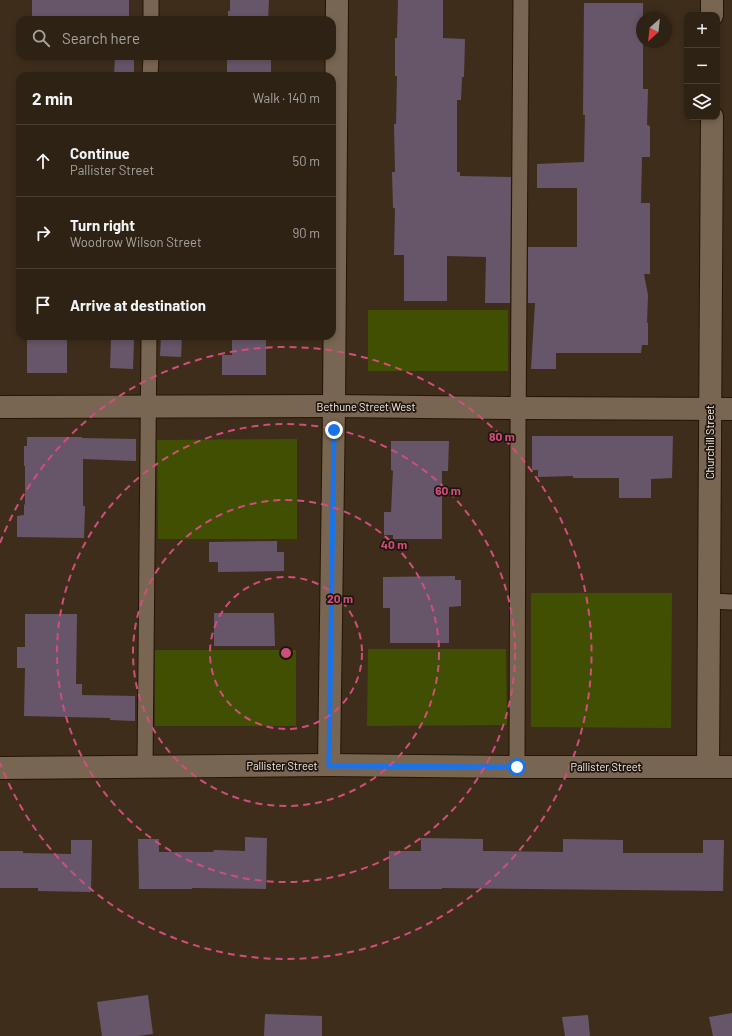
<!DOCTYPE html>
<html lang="en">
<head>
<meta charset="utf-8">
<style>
	:root { --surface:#2e2214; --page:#362a1d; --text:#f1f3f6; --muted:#a7a4a0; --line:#493f34 }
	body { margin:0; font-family:Barlow,sans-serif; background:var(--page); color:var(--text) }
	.controls { position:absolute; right:12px; top:12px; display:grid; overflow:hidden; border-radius:8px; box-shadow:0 2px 6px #0003 }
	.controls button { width:36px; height:36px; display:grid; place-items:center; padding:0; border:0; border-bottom:1px solid var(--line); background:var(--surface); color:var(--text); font:20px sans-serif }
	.compass { position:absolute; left:636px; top:12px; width:36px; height:36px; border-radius:50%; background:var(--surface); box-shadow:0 2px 6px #0003; rotate:207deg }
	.stop { position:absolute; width:12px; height:12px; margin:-9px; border:3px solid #1a73e8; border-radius:50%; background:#fff }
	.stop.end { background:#1a73e8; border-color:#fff; box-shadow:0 1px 4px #0008 }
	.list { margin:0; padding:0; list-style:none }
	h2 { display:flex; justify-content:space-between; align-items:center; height:52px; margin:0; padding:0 16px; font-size:17px }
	h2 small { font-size:13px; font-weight:400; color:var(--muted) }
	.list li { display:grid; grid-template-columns:26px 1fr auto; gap:12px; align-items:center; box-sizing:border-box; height:72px; padding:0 16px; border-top:1px solid var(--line) }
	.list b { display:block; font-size:15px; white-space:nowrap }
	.list p { margin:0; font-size:13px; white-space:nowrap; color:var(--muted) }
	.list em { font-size:13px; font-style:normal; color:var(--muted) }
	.icon { flex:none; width:22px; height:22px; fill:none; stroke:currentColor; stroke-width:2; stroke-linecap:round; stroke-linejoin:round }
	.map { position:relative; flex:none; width:732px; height:1036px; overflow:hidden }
	.search { position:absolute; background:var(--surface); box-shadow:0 2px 6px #0003; left:16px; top:16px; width:320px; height:44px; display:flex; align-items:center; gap:10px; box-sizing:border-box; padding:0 14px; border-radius:12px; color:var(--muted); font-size:15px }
	.panel { position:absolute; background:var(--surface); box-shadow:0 2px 6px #0003; left:16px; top:72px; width:320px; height:268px; border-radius:12px }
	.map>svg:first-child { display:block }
</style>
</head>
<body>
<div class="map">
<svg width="732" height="1036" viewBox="0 0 732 1036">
	<rect width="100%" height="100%" fill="#3e2d1b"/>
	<!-- green -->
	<g fill="#414f02">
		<rect x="368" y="310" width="140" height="61"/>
		<polygon points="297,439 297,539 158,539 157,440"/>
		<polygon points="531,593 672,593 671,728 531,727"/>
		<polygon points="368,649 506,649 507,725 367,726"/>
		<rect x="155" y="650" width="141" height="76"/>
	</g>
	<!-- building -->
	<g fill="#67566a">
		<rect x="32" y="0" width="97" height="20"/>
		<polygon points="230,0 269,0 268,20 228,20 228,11 230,11"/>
		<polygon points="398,0 443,0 443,38 465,39 464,77 462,77 461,100 457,100 457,172 460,172 460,176 511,177 510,303 485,303 486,257 447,256 447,301 404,301 404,255 394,255 395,208 393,208 392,172 395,172 394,124 396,124 397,76 395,76 395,38 397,38"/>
		<polygon points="584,3 643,3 643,18 642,18 642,42 643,42 643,89 648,89 647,125 650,126 650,157 642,157 641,203 650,203 650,274 644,274 648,295 647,323 648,323 648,345 642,345 641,353 556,353 556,369 531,369 535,303 528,303 528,247 577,247 577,188 537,188 537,164 584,162 585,115 583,115"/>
		<polygon points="115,56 134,56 134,76 114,76"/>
		<rect x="227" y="56" width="44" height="20"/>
		<rect x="27" y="336" width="40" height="37"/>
		<polygon points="161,336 182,336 181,357 160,356"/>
		<polygon points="232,336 266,336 266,375 222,375 222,355 232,355"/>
		<polygon points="111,339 134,340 133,369 110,368"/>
		<polygon points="532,436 673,436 672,478 651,479 651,498 619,498 619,478 573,478 573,476 538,477 538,470 532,470"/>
		<polygon points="27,437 82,437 82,438 136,439 136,461 83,459 83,506 85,506 84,538 17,537 17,516 24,515 24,504 25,505 25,466 24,466 24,446 27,446"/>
		<polygon points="391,441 449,441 448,471 442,471 442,539 393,539 393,535 384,535 384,512 391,512 393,471 391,470"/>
		<polygon points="277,541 277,552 284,552 284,571 218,572 218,562 209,562 209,542"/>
		<polygon points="455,576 455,580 461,580 461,606 449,607 449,643 390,643 390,608 383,608 383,577"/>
		<polygon points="214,613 274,613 275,646 214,646"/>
		<polygon points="25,614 77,614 76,684 82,684 82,695 135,696 135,721 110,720 110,718 24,716 25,668 17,668 17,647 25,647"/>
		<polygon points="245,837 267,838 266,889 192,888 192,889 139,889 138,839 159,839 159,852 213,852 214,850 245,851"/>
		<polygon points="421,838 483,839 483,851 563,852 563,839 623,840 623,853 703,853 703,840 724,840 723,891 442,888 442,889 389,889 389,851 421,851"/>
		<polygon points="71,840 92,840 91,892 38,891 38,888 0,888 0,851 23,851 23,853 71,854"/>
		<polygon points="148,995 153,1034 138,1036 102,1036 97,1002"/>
		<polygon points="732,1013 732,1036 713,1036 709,1017"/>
		<polygon points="265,1014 322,1016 322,1036 264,1036"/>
		<polygon points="588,1015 590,1036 565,1036 562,1017"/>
	</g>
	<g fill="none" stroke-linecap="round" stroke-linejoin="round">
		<!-- lane casing -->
		<g stroke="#241504" stroke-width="17">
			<g id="lane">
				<polyline points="151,20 151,0"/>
				<polyline points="150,76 151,56"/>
				<polyline points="709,601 732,602"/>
				<polyline points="145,767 149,336"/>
				<polyline points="517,767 518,431 521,0"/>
			</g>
		</g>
		<!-- street casing -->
		<g stroke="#241504" stroke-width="24">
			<g id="street">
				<polyline points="712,15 712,0"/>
				<polyline points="0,407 334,406 519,408 732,409"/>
				<polyline points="329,765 334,406 337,0"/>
				<polyline points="708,767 712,117"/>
				<polyline points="0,768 329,765 517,767 732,767"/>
			</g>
		</g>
		<!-- lane -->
		<use href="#lane" stroke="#796652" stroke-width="15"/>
		<!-- street -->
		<use href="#street" stroke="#796652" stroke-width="22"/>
	</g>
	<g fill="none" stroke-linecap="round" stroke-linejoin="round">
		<!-- route -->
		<polyline stroke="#1a73e8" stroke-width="5" points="334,430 329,766 517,767"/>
	</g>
	<!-- distance rings -->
	<g fill="none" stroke="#d04e7d" stroke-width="2" stroke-dasharray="7 5">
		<circle cx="286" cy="653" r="76"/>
		<circle cx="286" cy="653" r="153"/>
		<circle cx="286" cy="653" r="229"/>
		<path d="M0 543A306 306 0 1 1 0 763"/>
	</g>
	<g text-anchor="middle" stroke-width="3.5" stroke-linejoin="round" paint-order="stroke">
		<!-- street labels -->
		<g font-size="11" fill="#f9eee3" stroke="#1f170f">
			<text x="366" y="411">Bethune Street West</text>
			<text transform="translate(710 442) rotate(-90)" y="4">Churchill Street</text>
			<text x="282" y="770">Pallister Street</text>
			<text x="606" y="771">Pallister Street</text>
		</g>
	</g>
	<circle cx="286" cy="653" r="6" fill="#d04e7d" stroke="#1f170f" stroke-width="2"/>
	<g font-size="12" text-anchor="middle" font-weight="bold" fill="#d04e7d" stroke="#1f170f" stroke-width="3.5" stroke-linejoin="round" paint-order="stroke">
		<text x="502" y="441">80 m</text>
		<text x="448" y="495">60 m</text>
		<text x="394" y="549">40 m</text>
		<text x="340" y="603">20 m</text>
	</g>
</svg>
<div class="controls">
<button>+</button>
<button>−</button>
<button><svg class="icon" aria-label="layers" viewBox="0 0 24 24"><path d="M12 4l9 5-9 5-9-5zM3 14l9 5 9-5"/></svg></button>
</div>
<svg class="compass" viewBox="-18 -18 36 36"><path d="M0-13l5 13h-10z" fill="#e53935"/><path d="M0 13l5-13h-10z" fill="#a7a4a0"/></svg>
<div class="stop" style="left:517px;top:767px"></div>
<div class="stop end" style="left:334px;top:430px"></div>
<div class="search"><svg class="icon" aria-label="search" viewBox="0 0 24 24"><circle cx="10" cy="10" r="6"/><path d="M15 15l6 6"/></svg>Search here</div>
<section class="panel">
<h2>2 min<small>Walk · 140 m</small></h2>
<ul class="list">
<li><svg class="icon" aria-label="ahead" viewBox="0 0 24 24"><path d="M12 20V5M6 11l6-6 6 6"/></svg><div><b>Continue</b><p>Pallister Street</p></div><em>50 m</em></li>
<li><svg class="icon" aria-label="right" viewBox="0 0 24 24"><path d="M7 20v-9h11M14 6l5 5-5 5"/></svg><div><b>Turn right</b><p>Woodrow Wilson Street</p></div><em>90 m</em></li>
<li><svg class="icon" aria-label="arrive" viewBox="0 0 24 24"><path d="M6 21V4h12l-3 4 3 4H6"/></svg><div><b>Arrive at destination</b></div></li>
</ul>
</section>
</div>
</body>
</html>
